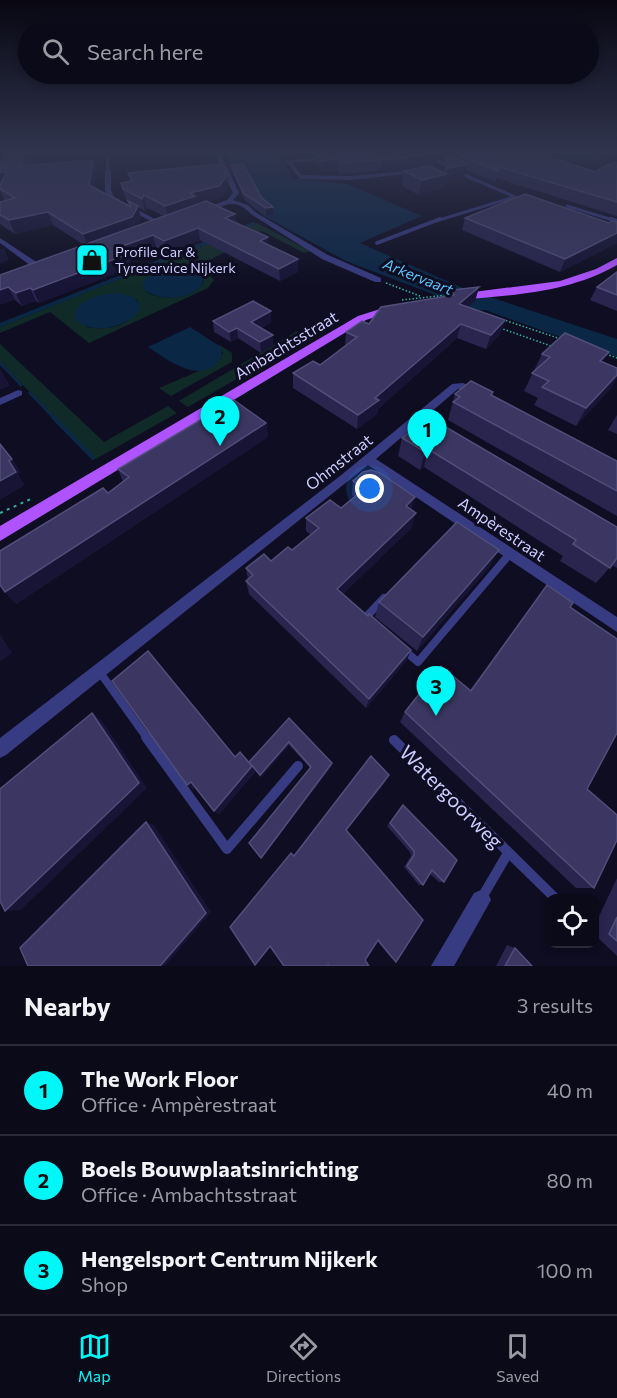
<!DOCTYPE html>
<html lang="en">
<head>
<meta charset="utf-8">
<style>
	:root { --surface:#0a0a19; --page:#181826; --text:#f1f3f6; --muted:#999aa2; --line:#2a2b38; --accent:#00f7f7 }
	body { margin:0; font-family:Commissioner,sans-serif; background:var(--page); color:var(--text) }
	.controls { position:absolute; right:18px; bottom:18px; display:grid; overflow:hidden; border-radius:12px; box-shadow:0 3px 9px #0003 }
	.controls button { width:54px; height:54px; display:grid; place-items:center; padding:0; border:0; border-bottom:2px solid var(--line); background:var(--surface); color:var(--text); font:30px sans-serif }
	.you { position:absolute; left:370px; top:489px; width:21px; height:21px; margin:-15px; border:4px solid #fff; border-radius:50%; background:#1a73e8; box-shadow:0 0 0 9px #1a73e833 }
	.badge { display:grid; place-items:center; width:39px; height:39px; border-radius:50%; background:var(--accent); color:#111; font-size:20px; font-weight:700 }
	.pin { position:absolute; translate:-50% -50px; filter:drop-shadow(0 2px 3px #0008) }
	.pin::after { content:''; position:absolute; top:32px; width:21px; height:18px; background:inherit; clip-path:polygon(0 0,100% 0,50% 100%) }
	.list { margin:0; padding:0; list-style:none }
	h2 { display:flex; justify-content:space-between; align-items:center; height:78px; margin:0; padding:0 24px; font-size:26px }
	h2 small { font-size:20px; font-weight:400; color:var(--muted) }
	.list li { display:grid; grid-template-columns:39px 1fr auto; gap:18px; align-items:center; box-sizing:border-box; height:90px; padding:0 24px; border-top:2px solid var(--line) }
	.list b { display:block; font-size:22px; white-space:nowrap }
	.list p { margin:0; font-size:20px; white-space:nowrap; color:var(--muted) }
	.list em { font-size:20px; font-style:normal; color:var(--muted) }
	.icon { flex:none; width:33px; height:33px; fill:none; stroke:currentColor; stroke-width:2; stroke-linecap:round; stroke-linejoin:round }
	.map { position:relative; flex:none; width:617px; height:966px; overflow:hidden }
	.search { position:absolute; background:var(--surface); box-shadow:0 3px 9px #0003; left:18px; right:18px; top:18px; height:66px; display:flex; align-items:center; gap:15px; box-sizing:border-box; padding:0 21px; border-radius:33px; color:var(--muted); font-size:22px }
	.sheet { height:348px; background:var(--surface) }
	nav { display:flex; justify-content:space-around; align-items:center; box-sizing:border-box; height:84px; border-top:2px solid var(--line); background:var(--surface); font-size:16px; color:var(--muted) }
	nav a { display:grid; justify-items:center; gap:3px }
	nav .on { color:var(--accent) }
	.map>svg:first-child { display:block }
</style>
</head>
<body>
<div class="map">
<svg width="617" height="966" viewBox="0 0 617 966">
	<rect width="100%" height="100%" fill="#0e0d21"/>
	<!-- green -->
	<g fill="#102b27" fill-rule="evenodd">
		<path d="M 257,223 L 310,251 L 304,253 L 262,231 L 222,248 L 227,251 L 206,262 L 201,267 L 214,280 L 208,288 L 89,343 L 50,312 L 0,333 L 0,327 ZM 174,268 L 191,269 L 201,274 L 204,282 C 193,299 164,301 148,293 L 143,282 L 155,272 ZM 95,297 L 136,299 L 140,304 C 133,326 108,331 87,327 L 85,302 Z"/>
		<polygon points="297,331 309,337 188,407 179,401"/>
		<polygon points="0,344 104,442 168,406 177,413 96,459 0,362"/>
		<polygon points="218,344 232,353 232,362 171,396 159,388 213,365 220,359 223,353"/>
	</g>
	<!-- water -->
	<g fill="#0b2746">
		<polygon points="225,152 276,152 294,179 347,184 422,216 360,243 463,288 617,339 617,357 485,310 477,311 346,261 264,216 253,207"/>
		<polygon points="253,222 257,224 0,327 0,323"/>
		<path d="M 181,267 L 201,274 L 204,279 C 199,301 156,303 143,288 L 143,282 C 152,270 167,268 181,267 Z"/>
		<path d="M 118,293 L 133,297 L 140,304 L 139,311 C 126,328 93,335 76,320 L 75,311 C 85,297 102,294 118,293 Z"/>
		<path d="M 190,327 L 221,347 L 222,355 C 206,389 167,360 148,347 Z"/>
	</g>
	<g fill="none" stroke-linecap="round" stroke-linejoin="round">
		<!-- stream-far1 -->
		<g stroke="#0b2746" stroke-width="3">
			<polyline points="0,363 21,385"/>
			<polyline points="30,393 54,418"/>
		</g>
		<!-- stream -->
		<polyline stroke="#0b2746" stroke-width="4" points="53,417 93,458"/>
		<!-- path-far1 -->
		<g stroke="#2cb49e" stroke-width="1.5" stroke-dasharray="1.5 2" stroke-linecap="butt">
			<polyline points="386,283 420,296"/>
			<polyline points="402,300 447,295"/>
			<polyline points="486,314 561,339"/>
			<polyline points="500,328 551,346"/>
			<polyline points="606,354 617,358"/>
		</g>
		<!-- path -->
		<polyline stroke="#2cb49e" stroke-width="2" stroke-dasharray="3 4.5" stroke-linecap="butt" points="0,513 33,498"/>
		<!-- service-far4 -->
		<g stroke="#373b81" stroke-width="3">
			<polyline points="107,152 108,171"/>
			<polyline points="285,152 287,155"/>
			<polyline points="288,162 323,158"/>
			<polyline points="567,206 616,221"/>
			<polyline points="436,221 514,197"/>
		</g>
		<!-- service-far3 -->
		<g stroke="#373b81" stroke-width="4">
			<polyline points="611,219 617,221"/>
			<polyline points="377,243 440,219"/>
		</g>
		<!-- service-far2 -->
		<polyline stroke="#373b81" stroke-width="6" points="506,559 510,554"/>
		<!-- service-far1 -->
		<g stroke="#373b81" stroke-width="8">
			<polyline points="370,621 366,617 384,598"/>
			<polyline points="405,651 418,662 507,557"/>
			<polyline points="99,671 147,738"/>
		</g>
		<!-- service -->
		<g stroke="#373b81" stroke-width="10">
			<polyline points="146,737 227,849 298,766"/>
			<polyline points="394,740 555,898"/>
			<polyline points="481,899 508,853"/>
		</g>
		<!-- minor -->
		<g fill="#373b81" fill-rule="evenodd">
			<path d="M 214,152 L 220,152 L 239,193 L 233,200 L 248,205 L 255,212 L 328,255 L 381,278 L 381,282 L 375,282 L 322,259 L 251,214 C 230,193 222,212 200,212 L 200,210 L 227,200 L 233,193 Z"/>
			<polygon points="417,152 423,152 473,177 533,203 528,204 469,179"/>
			<polygon points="286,161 290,161 302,175 351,176 420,170 423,172 351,180 300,179"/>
			<polygon points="108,169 111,171 111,190 114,197 164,224 164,226 160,226 109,199 105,190 105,171"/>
			<polygon points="0,238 44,267 44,271 38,271 0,243"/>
			<polygon points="463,383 484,393 479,396 458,389 376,459 617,617 617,632 368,465 6,755 0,758 0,738 340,476 452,384"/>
			<polygon points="18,390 22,391 22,395 0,405 0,398"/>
			<polygon points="481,890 488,893 491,900 454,966 431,966 474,893"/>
		</g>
		<!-- primary -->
		<g fill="#ae53ff" fill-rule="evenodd">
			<path d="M 617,258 L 617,265 C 568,293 513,295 458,300 L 453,297 L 458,294 L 560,281 L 596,269 Z"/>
			<polygon points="396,304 401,307 400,309 366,320 0,541 0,526 358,316"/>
		</g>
	</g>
	<!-- wall -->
	<g fill="#29254f" fill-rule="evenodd">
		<path d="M 16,152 L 27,152 L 31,162 L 30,165 L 97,172 L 94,188 L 130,207 L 129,202 L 127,201 L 124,195 L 121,183 L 130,182 L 128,173 L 228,188 L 221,198 L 207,202 L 236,223 L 268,237 L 268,245 L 298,259 L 298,272 L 280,281 L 200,240 L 167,253 L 156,247 L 129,257 L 132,267 L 39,303 L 36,301 L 22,306 L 15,300 L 0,275 L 84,245 L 53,225 L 15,234 L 0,224 L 0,202 L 5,201 L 0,191 L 0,185 ZM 138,207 L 145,211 L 147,208 L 164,216 L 137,226 L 141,219 Z"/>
		<polygon points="315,152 615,152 614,156 599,161 590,158 566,162 595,172 617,163 617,216 496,178 495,182 466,170 464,178 446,183 445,181 444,188 419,195 402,186 404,171 444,172 446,160 438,156 436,165 381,170 379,166 378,171 341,174 337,170 322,171 315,163"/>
		<polygon points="231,165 262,198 274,214 266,216 245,201 232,172"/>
		<polygon points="465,218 609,223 617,222 617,243 560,272 462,230"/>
		<polygon points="617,272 617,311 590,300 597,287"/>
		<polygon points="479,287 475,301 468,307 505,320 500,334 486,349 457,338 378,409 377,414 357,429 293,388 293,373 320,365 345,346 346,332 449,296 451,290"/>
		<polygon points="213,321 271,322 261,328 273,335 273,346 261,353 238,338 231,342 214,332"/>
		<polygon points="542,354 604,362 611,388 576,426 534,405 538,398 524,391"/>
		<polygon points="455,394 492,396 617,461 617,516 448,420"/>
		<polygon points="617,415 617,434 608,430"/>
		<polygon points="266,423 268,437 16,604 5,592 108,493 123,482 118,469"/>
		<polygon points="402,438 617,527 617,568 612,565 596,583 560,561 563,556 424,467 420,470 398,456"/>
		<polygon points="353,481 411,510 412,527 343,594 407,660 366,708 249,594 246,581 248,580 246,568 271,561 292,550 311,535 306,531 306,518 341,508 355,497 352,495"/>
		<polygon points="490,566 417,651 375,617 379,602"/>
		<polygon points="547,585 570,607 587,789 594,888 576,888 400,722 405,712 470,690"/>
		<polygon points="148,651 235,757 249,763 289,718 332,763 332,766 262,858 310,768 289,745 261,777 253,768 255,772 219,814 214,811 195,787 193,790"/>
		<polygon points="386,781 346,830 396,962 391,958 377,941 294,856"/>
		<polygon points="403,805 444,882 439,882 430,874 423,885 419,885 404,867 411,856 410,852 387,826"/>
		<polygon points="617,878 617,956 594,934 594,927"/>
		<polygon points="507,945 515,948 532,966 496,966"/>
	</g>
	<!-- shaded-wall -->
	<g fill="#171435">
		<polygon points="26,152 31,162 25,177 20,166"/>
		<polygon points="114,152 150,152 150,154 115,157"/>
		<polygon points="569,152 592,152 590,158 543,166 546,156"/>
		<polygon points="603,152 615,152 614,156 599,161"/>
		<polygon points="438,154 436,165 381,170 383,160"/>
		<polygon points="338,159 337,170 322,171 322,161"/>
		<polygon points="93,160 97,172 93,198 89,185"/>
		<polygon points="467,164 464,178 446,183 448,168"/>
		<polygon points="0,172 7,172 1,184 0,182"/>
		<polygon points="447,174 444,188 419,195 422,180"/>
		<polygon points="227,176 228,188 221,198 197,205 168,218 165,206"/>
		<polygon points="144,195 147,208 145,211 142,199"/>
		<polygon points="138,206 141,219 135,230 88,247 83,234"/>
		<polygon points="273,207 274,214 266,216 266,208"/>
		<polygon points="48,212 53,225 15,234 9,220"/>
		<polygon points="235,214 237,226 225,218"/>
		<polygon points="198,228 200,240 167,253 164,241"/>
		<polygon points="617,233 617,243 560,272 565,259"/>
		<polygon points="153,235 156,247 129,257 132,267 39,303 33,290 117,248"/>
		<polygon points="268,237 268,249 260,241"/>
		<polygon points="4,248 9,260 0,264 0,249"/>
		<polygon points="298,259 298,272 280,281 279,269"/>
		<polygon points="8,287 15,300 0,305 0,290"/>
		<polygon points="479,287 475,301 455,318 459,304"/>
		<polygon points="30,288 36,301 22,306 16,293"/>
		<polygon points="271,311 271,322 252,332 251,322"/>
		<polygon points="505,320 500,334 486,349 491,335"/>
		<polygon points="461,324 457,338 378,409 377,414 357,429 358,415 375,398"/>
		<polygon points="237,328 238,338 231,342 229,332"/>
		<polygon points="273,335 273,346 261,353 260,342"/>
		<polygon points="609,352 599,370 600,361"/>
		<polygon points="0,368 10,386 0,390"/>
		<polygon points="617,375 617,378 611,388 576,426 586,408"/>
		<polygon points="266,423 268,437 16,604 5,592"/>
		<polygon points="428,449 424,467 420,470 425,452"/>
		<polygon points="12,459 21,472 18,474 25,485 0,500 0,481 9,461"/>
		<polygon points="415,497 411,511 406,506"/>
		<polygon points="416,513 412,527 336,601 337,589"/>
		<polygon points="499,550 490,566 417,651 423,637"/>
		<polygon points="0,634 12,653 0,662"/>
		<polygon points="411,650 407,660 366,708 369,699"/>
		<polygon points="92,713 102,721 147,788 21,910 5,911"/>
		<polygon points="289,742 289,745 261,777 260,775"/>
		<polygon points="332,763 332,766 262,858 261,858"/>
		<polygon points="252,766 255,772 219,814 214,811"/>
		<polygon points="191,782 196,786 193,790 187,785"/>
		<polygon points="146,822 154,825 211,912 165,966 160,966"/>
	</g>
	<!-- building -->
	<g fill="#3b3762" stroke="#524e7b" stroke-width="1.5">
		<polygon points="6,152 26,152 20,166 93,160 89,185 131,207 128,201 138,206 132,217 83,234 48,212 9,220 0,215 0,202 15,198 0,189 0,185 7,172 0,172 0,165"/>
		<polygon points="315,152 370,152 379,160 341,163 338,159 322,161"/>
		<polygon points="378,152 433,152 438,154 383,160"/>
		<polygon points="452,152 569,152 546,156 595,172 613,162 617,163 617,202 499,167 498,171 487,167"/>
		<polygon points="451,156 467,164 448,168 446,157"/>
		<polygon points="221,164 227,176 219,186 190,193 195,196 165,206 144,195 142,199 123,189 121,183 132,181 128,173"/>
		<polygon points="243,164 262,198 273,207 266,208 244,194 231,165"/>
		<polygon points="429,166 447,174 422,180 404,171"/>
		<polygon points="525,194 609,223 613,221 617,222 617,233 565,259 465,218"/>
		<polygon points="206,201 235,214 225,218 268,237 260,241 298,259 279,269 198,228 164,241 153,235 117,248 128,254 33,290 30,288 16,293 8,287 0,290 0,275"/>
		<polygon points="617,272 617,295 597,287"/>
		<polygon points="479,287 459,304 505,320 491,335 461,324 375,398 379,400 358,415 293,373 313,361 320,365 357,337 346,332 362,321 369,324 381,307 454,295 451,290"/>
		<polygon points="253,301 271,311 251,322 273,335 260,342 237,328 229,332 213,321"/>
		<polygon points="565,333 609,352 600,361 617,368 617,375 586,408 542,387 549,381 532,373 550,357 542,354"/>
		<polygon points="471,381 493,392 491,395 617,461 617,491 453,402 460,397 455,394"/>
		<polygon points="234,400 266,423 5,592 0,585 0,551 103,488 108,493 129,477 118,469"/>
		<polygon points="432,419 617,527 617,558 610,568 573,544 576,540 428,449 425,452 402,438 421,422 425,425"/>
		<polygon points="0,444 12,459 9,461 16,472 0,481"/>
		<polygon points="371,470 380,473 415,497 406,506 416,513 337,589 368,616 369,614 411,650 369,699 246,581 253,575 246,568 264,554 271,561 288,547 292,550 319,528 306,518 330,500 341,508 364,489 353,481 363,472"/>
		<polygon points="457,522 499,550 423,637 379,602"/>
		<polygon points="547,585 573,603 570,607 617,639 617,733 587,789 617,815 617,840 594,888 405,712 441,666 471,691"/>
		<polygon points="148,651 235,757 240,752 252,766 214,811 191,782 187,785 112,681"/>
		<polygon points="92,713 139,783 5,911 0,901 0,789"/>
		<polygon points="289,718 332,763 261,858 249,843 311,767 289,742 260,775 249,762"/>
		<polygon points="371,756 389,775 346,830 423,920 396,962 378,940 365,960 369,966 328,966 328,965 327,966 284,966 270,946 255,965 230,927 291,853 294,856"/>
		<polygon points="403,805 457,860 444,882 432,870 423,885 407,866 414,855 414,851 390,823"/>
		<polygon points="146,822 206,913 160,966 28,966 20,948"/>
		<polygon points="617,917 617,941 609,934"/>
		<polygon points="515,948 532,966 505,966"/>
	</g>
	<!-- sky -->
	<linearGradient id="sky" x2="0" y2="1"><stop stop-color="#080712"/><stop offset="0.53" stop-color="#30354e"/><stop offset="1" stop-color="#30354e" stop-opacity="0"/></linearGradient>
	<rect width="617" height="287" fill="url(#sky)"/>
	<!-- icons -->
	<defs>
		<g id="shop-square" transform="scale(1.725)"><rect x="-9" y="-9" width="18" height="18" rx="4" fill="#00f7f7" stroke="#0e0d21"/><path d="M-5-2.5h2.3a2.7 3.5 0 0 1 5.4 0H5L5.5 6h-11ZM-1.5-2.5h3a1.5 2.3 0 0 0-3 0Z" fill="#111"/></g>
	</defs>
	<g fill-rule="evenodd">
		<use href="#shop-square" x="92" y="260"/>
	</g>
	<g text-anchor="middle" stroke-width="6" stroke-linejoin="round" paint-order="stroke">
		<!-- far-poi labels -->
		<g font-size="14" fill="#cdccff" stroke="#0e0d21" text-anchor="start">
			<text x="115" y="257">Profile Car &amp;<tspan x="115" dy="16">Tyreservice Nijkerk</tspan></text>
		</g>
		<!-- far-water labels -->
		<g font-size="15" font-style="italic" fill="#5ac3ff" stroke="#0e0d21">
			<text transform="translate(418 277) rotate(22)" y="5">Arkervaart</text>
		</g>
		<!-- street labels -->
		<g font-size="16" fill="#cdccff" stroke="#0e0d21">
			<text transform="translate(286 345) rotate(-31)" y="6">Ambachtsstraat</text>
			<text transform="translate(339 462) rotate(-38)" y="6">Ohmstraat</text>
			<text transform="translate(502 529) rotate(34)" y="6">Ampèrestraat</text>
		</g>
		<!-- near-street labels -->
		<g font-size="20" fill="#cdccff" stroke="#0e0d21">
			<text transform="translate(451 797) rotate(45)" y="7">Watergoorweg</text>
		</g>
	</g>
</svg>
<div class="controls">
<button><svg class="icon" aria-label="locate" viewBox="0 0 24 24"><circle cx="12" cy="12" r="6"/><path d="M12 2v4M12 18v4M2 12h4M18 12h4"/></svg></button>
</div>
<div class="you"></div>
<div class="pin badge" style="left:427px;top:459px">1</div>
<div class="pin badge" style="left:220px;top:446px">2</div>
<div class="pin badge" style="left:436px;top:716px">3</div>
<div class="search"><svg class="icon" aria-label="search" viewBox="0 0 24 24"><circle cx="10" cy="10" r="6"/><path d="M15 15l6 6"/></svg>Search here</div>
</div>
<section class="sheet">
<h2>Nearby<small>3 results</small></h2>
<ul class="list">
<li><span class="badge">1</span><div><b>The Work Floor</b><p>Office · Ampèrestraat</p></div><em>40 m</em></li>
<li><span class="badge">2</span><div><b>Boels Bouwplaatsinrichting</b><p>Office · Ambachtsstraat</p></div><em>80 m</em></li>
<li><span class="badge">3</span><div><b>Hengelsport Centrum Nijkerk</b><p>Shop</p></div><em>100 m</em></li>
</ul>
</section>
<nav>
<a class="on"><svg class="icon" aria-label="map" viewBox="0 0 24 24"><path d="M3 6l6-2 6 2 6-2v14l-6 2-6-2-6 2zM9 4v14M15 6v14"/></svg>Map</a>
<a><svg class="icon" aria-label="directions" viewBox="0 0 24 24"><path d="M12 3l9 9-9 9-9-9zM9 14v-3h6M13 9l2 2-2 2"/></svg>Directions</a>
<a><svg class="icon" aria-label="saved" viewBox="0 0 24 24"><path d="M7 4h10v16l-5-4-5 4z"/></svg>Saved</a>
</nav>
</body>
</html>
